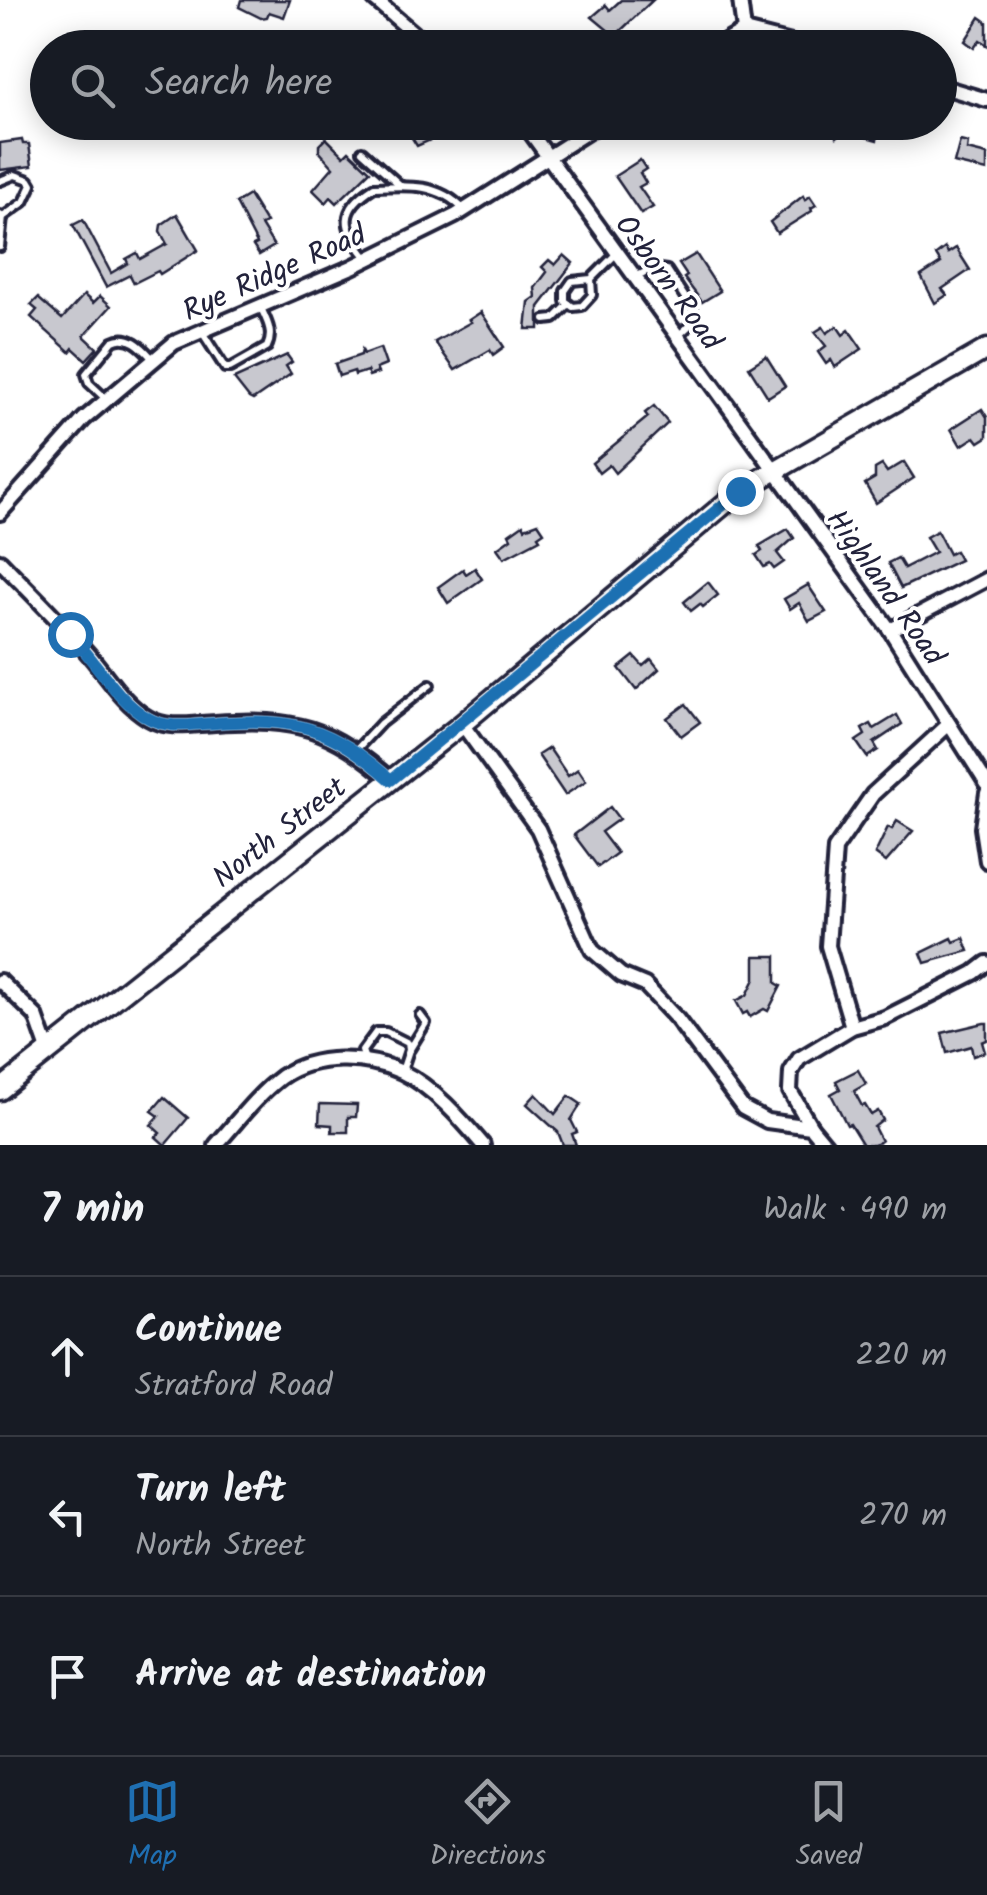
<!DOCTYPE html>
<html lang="en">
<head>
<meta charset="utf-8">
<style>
	:root { --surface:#171b24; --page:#242831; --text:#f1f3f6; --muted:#9ea1a6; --line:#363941; --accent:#1f6fb2 }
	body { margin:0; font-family:Kalam,sans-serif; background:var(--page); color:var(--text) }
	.stop { position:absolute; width:30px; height:30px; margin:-22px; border:8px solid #1f6fb2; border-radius:50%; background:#fff }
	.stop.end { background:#1f6fb2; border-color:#fff; box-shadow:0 2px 10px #0008 }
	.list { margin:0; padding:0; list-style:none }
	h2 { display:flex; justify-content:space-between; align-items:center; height:130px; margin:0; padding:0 40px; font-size:42px }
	h2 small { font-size:32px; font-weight:400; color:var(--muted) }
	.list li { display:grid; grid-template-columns:65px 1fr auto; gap:30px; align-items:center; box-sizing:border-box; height:160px; padding:0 40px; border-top:2px solid var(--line) }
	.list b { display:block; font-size:38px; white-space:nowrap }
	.list p { margin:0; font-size:32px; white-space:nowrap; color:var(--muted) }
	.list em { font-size:32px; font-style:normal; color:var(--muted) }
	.icon { flex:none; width:55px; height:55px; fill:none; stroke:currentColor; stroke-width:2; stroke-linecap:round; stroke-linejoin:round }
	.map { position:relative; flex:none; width:987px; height:1145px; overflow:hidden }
	.search { position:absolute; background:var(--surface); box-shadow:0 5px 25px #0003; left:30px; right:30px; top:30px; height:110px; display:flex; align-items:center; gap:25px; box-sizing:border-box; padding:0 35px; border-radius:55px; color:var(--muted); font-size:38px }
	.sheet { height:610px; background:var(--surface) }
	nav { display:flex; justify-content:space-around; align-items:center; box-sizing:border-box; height:140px; border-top:2px solid var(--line); background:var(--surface); font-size:28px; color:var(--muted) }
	nav a { display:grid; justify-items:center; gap:5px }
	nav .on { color:var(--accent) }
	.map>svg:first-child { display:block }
</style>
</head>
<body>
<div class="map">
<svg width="987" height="1145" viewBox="0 0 987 1145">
	<rect width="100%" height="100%" fill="#fff"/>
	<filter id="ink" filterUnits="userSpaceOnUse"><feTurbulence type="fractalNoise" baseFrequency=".01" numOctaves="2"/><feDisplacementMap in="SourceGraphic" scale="20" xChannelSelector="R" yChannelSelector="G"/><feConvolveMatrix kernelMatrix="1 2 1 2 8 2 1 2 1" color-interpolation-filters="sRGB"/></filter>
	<g filter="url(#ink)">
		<!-- building -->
		<g fill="#c8c8cf" stroke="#22223b" stroke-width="2.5">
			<polygon points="241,0 290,0 284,17 269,12 267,17 261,18 239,7"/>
			<polygon points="621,0 653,0 615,36 592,17 606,5 610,10"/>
			<polygon points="980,17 987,22 987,45 980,40 974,48 965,41"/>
			<polygon points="402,122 426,122 435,138 417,146"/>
			<polygon points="824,122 882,122 877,140 844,131 837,137 833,128 824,125"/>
			<polygon points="326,138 344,156 349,151 370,171 337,203 331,197 326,203 313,190 333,167 319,151 319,145"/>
			<polygon points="22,140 23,144 29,144 32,166 0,170 0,143"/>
			<polygon points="960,141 968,143 967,150 987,155 987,171 954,163"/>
			<polygon points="640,160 646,169 640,173 646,183 639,187 653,207 641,214 615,176"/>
			<polygon points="249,195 266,223 261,225 274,246 259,255 253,246 257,244 236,203"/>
			<polygon points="803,196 805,200 810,196 816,205 811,208 812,211 777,233 770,222"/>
			<polygon points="177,214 198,250 160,274 158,271 134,283 130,275 106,287 73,225 83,220 111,273 128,263 126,259 137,253 140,259 167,244 160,231 161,225"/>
			<polygon points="945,248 948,253 956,248 970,270 942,289 947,295 935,303 921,276 941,263 936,255"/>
			<polygon points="696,254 720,291 702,302 684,278 687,276 679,264"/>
			<polygon points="564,255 573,263 539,307 539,329 526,329 529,302 536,297 535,288 547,272 542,267 549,260 555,265"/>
			<polygon points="84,295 93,303 100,296 111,306 84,336 97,348 86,360 73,348 70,352 31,317 37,310 31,305 38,298 62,319"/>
			<polygon points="481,312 504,347 493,355 490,350 455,370 435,342 471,322 469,320"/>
			<polygon points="837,326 843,335 849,330 862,349 835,367 831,360 826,364 818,352 826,346 815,332 823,327 827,333"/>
			<polygon points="380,348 386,365 376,369 378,373 369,376 367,371 355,375 354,371 339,376 335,364 361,355 362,350 364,354"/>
			<polygon points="287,355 292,362 286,366 291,374 253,400 249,398 234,379"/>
			<polygon points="766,356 785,386 768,397 749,367"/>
			<polygon points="654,406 668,423 615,473 609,465 599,473 592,463 648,417 645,413"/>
			<polygon points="982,409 987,417 987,437 979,442 975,437 961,446 951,429"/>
			<polygon points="904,462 914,478 876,503 865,484 875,478 875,469 882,465 887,472"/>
			<polygon points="538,523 544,532 538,536 540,539 504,558 497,548 511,538 509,534 523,524 525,528"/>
			<polygon points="788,529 794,538 777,553 784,562 774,569 770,564 764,567 756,555 762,551 759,546"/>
			<polygon points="937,531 949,554 955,551 960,560 901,588 888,563 898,558 904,568 935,552 926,537"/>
			<polygon points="475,568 482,579 448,603 438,587 463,569 466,574"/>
			<polygon points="708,582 718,595 703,607 700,604 691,611 684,602"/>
			<polygon points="808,585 826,612 809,621 799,603 790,609 784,599"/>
			<polygon points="634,656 643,666 651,659 659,669 636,690 619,668"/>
			<polygon points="686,704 700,722 681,736 667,718"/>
			<polygon points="897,715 902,724 874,743 878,750 867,757 856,741 865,735 862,729 871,724 874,729"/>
			<polygon points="549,748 568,776 578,769 586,781 565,795 538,755"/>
			<polygon points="610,807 619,819 601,832 617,853 598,867 574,835"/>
			<polygon points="897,821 913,831 886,862 875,854 888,827 892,829"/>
			<polygon points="952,938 954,942 964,938 969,951 925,963 921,953"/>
			<polygon points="755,956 776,956 776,983 781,986 768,1011 764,1009 750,1017 747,1012 743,1014 736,1001 747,995 755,979"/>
			<polygon points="984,1023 987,1023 987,1040 982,1042 985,1052 973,1056 971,1046 947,1053 942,1033"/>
			<polygon points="858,1070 866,1084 854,1091 862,1106 865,1105 871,1115 878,1111 883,1120 874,1127 881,1141 874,1145 863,1145 850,1124 847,1125 831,1094 840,1089 836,1081"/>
			<polygon points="536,1094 555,1114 569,1096 581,1104 571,1120 577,1132 572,1134 576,1145 563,1145 558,1132 527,1104"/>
			<polygon points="164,1097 188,1118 165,1145 156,1137 160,1133 151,1125 159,1116 152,1111"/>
			<polygon points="320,1104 357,1105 356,1117 348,1117 348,1132 332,1132 332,1125 319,1124"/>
		</g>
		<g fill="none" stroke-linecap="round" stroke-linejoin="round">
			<!-- service casing -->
			<g stroke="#22223b" stroke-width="14">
				<g id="service">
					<polyline points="444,122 451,126 469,122"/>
					<polyline points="362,151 400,185"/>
					<polyline points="0,181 15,175 29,180 32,185 24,202 3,217 0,215"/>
					<polyline points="0,247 3,217"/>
					<path d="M 367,258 C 342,228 338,210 374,187 C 409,185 439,183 464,210"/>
					<polyline points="636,277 652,268 667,270 693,310 690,325 679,335"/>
					<polyline points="591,279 592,295 582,306 573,307 565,301 565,291 572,281 591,279 616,254"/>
					<polyline points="545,320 554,319 569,304"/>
					<path d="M 202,332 L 225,368 L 230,368 L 267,347 C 274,333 267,321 261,308"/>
					<path d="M 105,398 L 89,383 L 86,374 L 113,341 C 129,333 142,347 152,358"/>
					<polyline points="356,750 381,723 430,685"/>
					<polyline points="410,1049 426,1023 420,1015"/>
					<polyline points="366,1062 362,1051 376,1032 386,1032 408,1043 409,1050 402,1071"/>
				</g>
			</g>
			<!-- minor casing -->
			<g stroke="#22223b" stroke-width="20">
				<g id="minor">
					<polyline points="375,0 431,48"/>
					<polyline points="740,0 744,31"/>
					<polyline points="715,48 744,31 811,48"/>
					<polyline points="940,86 987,100"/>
					<polyline points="523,122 890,630 987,784"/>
					<polyline points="0,513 84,419 174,343 352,267 455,216 603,122"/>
					<path d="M 0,561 C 28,590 58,619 85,650 C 105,672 122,703 148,718 C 168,730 192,724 215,723 C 296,717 330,727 391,780"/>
					<polyline points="890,630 987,579"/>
					<polyline points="462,724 538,829 592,950 621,975 645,985 677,1019 743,1108 767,1121 811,1127 826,1145"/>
					<polyline points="987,793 982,828 987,861"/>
					<polyline points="0,981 36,1016 48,1050"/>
					<polyline points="852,1027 828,946 835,849 873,794 949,724"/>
					<polyline points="811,1127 790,1091 791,1072 799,1059 852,1027 885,1018 974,973 987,963"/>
					<path d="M 216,1145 C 236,1123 257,1095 281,1077 C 314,1054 366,1055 402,1072 C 433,1087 461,1119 483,1145"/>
				</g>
			</g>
			<!-- secondary casing -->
			<g stroke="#22223b" stroke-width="25">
				<polyline id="secondary" points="0,1090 462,724 740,491 987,349"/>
			</g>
			<!-- service -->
			<use href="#service" stroke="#fff" stroke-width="6"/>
			<!-- minor -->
			<use href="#minor" stroke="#fff" stroke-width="12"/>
			<!-- secondary -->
			<use href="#secondary" stroke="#fff" stroke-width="18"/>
		</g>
	</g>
	<g fill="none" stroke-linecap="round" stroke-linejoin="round" filter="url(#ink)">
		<!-- route -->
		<path stroke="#1f6fb2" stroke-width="12" d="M 70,634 C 95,660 117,701 148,718 C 169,730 193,724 216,723 C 297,717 331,727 391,780 L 740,491"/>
	</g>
	<g text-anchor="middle" stroke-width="8" stroke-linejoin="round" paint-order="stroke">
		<!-- street labels -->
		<g font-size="30" fill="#22223b" stroke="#fff">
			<text transform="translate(274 272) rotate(-24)" y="10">Rye Ridge Road</text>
			<text transform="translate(669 282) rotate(54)" y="10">Osborn Road</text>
			<text transform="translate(886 587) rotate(55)" y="10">Highland Road</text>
			<text transform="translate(279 832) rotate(-38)" y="10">North Street</text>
		</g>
	</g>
</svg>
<div class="stop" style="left:70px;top:634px"></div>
<div class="stop end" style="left:740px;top:491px"></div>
<div class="search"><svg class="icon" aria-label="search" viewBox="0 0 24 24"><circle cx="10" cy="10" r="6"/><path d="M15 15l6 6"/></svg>Search here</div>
</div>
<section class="sheet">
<h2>7 min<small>Walk · 490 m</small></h2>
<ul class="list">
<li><svg class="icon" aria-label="ahead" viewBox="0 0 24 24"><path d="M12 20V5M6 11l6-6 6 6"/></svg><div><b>Continue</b><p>Stratford Road</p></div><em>220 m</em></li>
<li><svg class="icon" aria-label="left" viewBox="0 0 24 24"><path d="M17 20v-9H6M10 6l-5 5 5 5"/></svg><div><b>Turn left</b><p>North Street</p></div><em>270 m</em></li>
<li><svg class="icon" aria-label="arrive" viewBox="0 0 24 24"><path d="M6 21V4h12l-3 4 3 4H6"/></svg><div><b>Arrive at destination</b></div></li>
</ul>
</section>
<nav>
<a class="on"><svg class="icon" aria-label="map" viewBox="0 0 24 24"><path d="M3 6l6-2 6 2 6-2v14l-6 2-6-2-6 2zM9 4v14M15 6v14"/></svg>Map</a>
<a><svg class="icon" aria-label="directions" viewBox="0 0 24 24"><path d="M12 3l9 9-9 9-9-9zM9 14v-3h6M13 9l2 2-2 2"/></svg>Directions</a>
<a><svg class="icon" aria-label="saved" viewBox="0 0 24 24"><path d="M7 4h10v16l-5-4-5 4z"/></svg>Saved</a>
</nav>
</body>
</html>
